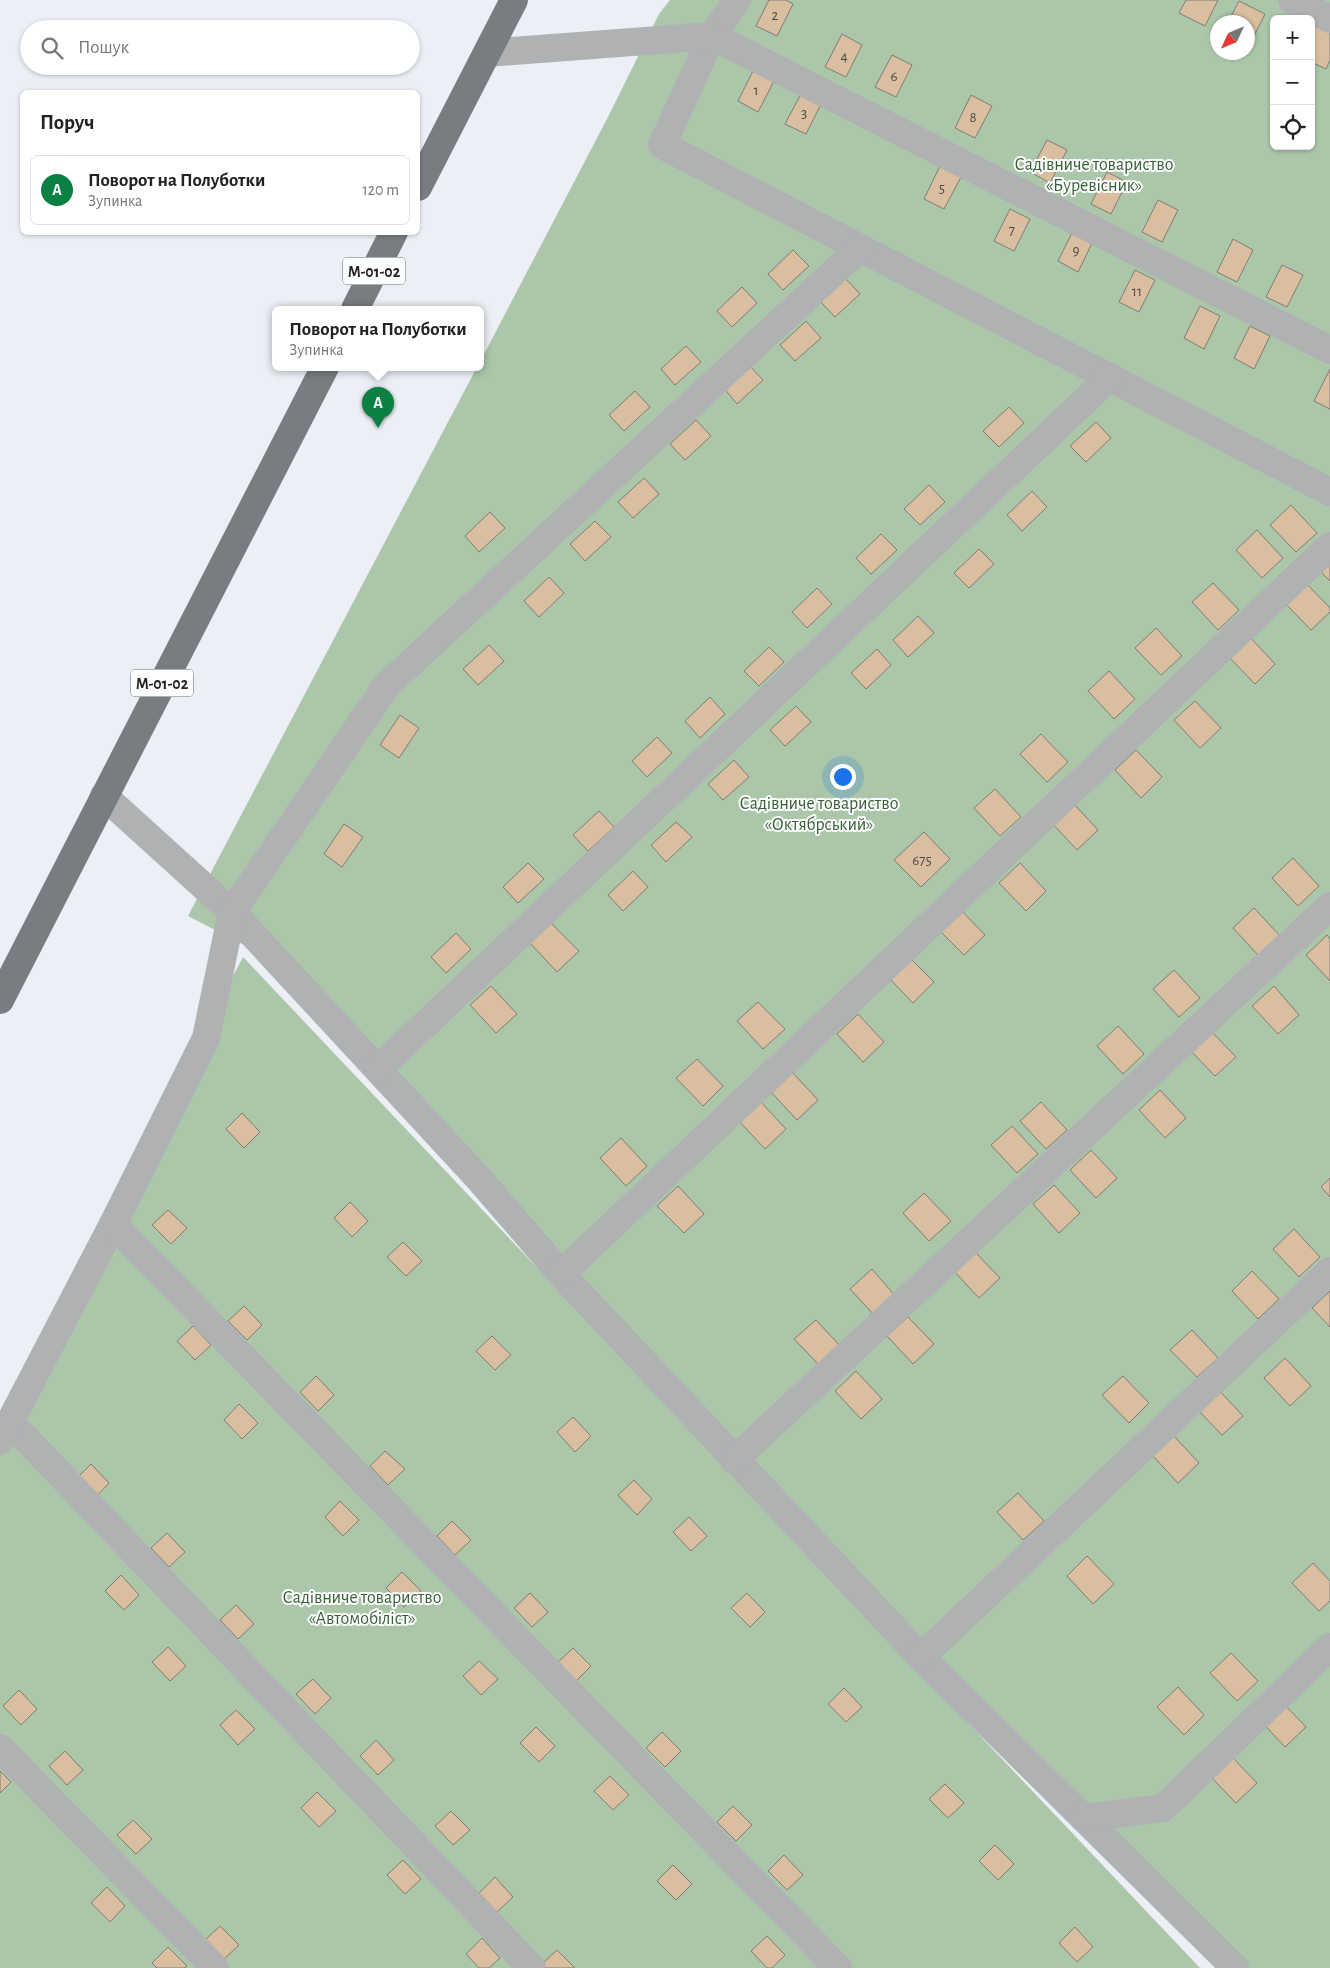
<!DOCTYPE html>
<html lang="uk">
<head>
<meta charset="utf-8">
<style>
	:root { --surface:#fff; --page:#f6f6f6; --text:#222; --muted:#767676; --line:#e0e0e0; --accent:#0b8043 }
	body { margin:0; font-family:"Alegreya Sans",sans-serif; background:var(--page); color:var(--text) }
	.controls { position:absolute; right:15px; top:15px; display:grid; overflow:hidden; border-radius:8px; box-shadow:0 1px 4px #0004 }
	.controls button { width:45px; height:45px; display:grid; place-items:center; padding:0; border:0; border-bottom:1px solid var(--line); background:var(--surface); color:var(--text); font:25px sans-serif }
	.compass { position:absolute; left:1210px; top:15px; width:45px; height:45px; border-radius:50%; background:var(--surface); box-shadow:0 1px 4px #0004; rotate:226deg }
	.you { position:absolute; left:842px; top:776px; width:18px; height:18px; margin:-12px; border:4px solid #fff; border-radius:50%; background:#1a73e8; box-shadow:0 0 0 8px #1a73e833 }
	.badge { display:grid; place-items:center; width:32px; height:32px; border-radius:50%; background:var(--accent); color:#fff; font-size:16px; font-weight:700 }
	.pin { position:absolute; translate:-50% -41px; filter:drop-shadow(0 1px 2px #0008) }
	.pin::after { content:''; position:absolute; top:26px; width:18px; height:15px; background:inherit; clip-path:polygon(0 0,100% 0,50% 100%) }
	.popup { position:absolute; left:272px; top:306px; width:212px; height:65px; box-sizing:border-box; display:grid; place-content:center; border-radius:8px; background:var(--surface); filter:drop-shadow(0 1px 4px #0005); font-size:16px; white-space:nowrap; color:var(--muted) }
	.popup b { font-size:19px; color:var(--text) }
	.popup::after { content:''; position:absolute; left:50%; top:100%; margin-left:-10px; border:10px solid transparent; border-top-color:var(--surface) }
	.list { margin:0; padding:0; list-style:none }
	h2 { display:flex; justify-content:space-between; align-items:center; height:65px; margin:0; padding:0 20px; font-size:21px }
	h2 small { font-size:16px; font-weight:400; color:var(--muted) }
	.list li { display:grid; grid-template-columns:32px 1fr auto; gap:15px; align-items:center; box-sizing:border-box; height:70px; margin:0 10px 10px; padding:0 10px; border:1px solid var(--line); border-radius:8px }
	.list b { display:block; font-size:19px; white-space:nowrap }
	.list p { margin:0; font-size:16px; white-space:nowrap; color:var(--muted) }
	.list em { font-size:16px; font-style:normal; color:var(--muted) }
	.icon { flex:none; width:28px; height:28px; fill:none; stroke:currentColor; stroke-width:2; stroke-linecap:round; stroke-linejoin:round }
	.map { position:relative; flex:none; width:1330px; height:1968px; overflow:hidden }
	.search { position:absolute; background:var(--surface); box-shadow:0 1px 4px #0004; left:20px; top:20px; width:400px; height:55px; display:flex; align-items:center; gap:12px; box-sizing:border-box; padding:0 18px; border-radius:28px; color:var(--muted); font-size:19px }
	.panel { position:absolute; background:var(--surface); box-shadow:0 1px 4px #0004; left:20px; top:90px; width:400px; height:145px; border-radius:8px }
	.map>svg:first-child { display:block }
</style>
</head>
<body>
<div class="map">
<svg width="1330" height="1968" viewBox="0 0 1330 1968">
	<rect width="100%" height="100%" fill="#ecf0f6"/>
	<!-- green -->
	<g fill="#abc6a9" fill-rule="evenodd">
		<path d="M 670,0 L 1330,0 L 1330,1968 L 1231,1968 L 246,946 L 188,916 L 477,367 L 480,367 L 481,360 L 608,117 L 659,14 ZM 1274,19 L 1311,19 L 1311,146 L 1274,146 ZM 1218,22 L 1248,22 L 1248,52 L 1218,52 Z"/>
		<polygon points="243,957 1200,1968 0,1968 0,1417"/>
	</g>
	<!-- building -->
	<g fill="#d9bfa0" stroke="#7f7b76">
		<polygon points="769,0 786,0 793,4 777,36 756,26"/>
		<polygon points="1186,0 1218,0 1205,26 1179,13"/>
		<polygon points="1239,1 1265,14 1248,48 1248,22 1228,22"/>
		<polygon points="1317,22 1330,29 1330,60 1326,69 1311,62 1311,34"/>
		<polygon points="842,34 862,45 846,77 825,67"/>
		<polygon points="892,55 912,65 896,97 875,87"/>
		<polygon points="754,69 775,79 758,112 738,101"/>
		<polygon points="802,92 822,102 806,134 785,124"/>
		<polygon points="971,95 992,106 975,138 955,128"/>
		<polygon points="1047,140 1067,150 1050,183 1030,172"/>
		<polygon points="940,166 961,177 944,209 924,199"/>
		<polygon points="1107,172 1127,182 1111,214 1091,204"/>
		<polygon points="1158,200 1178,210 1162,242 1142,232"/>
		<polygon points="1010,209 1030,219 1014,251 994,241"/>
		<polygon points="1074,229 1094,239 1078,272 1058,261"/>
		<polygon points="1233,239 1253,250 1237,282 1217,272"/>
		<polygon points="793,250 809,266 783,290 768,274"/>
		<polygon points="1282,265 1303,275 1287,307 1266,297"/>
		<polygon points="1135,270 1155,280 1139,312 1119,302"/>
		<polygon points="845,278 860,294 835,317 820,301"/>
		<polygon points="742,287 757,303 732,327 717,311"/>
		<polygon points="1200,306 1220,316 1204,349 1184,338"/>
		<polygon points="806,321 821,338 795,361 780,345"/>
		<polygon points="1250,326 1270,336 1254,369 1234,358"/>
		<polygon points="686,346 701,362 675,385 661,369"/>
		<polygon points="748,364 763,380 737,404 723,387"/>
		<polygon points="1330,369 1330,409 1314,401"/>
		<polygon points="635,391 650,407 624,431 609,415"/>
		<polygon points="1009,407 1024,423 999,447 983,431"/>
		<polygon points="696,420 711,436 685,460 670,444"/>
		<polygon points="1096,422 1111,438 1086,462 1070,446"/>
		<polygon points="644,478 659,494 633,518 618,502"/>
		<polygon points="929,485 945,502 920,525 904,509"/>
		<polygon points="1032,491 1047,507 1022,531 1007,515"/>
		<polygon points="1291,505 1317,533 1296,552 1270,525"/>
		<polygon points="490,512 505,528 479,552 465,536"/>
		<polygon points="595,521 611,537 585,561 570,544"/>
		<polygon points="1257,530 1283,558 1262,578 1236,550"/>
		<polygon points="881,534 897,550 871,574 856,558"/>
		<polygon points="979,549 994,564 969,588 954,573"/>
		<polygon points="1330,560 1330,581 1319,570"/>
		<polygon points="549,577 564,593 539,617 524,601"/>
		<polygon points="1305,582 1330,608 1330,612 1311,630 1284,602"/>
		<polygon points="1213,583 1239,610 1218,630 1192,602"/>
		<polygon points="817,588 832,604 807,628 792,612"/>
		<polygon points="918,616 934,633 908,657 893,640"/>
		<polygon points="1156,628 1182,656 1161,675 1135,648"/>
		<polygon points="1249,636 1275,664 1255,684 1228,656"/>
		<polygon points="489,645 504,661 478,685 463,669"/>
		<polygon points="769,647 784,662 759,686 744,671"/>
		<polygon points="877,649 891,665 866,689 851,673"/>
		<polygon points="1109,671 1135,699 1114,719 1088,691"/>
		<polygon points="710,697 725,714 700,738 685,721"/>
		<polygon points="1195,701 1221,728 1200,748 1174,720"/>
		<polygon points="796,706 811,722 785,746 770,730"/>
		<polygon points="400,715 419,728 399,758 380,745"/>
		<polygon points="1041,734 1068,762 1047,782 1020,754"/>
		<polygon points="657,737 672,753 647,777 632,761"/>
		<polygon points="1136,750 1162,777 1141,798 1115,770"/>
		<polygon points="734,760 749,777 723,800 708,784"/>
		<polygon points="995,789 1021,817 1000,836 974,808"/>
		<polygon points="1072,802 1098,830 1077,850 1051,822"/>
		<polygon points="599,811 614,827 588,851 573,835"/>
		<polygon points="676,822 692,837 666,862 651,845"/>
		<polygon points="344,824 363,837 342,867 324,854"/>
		<polygon points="924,832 950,859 921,887 894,860"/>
		<polygon points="1293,858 1319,886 1298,906 1272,878"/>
		<polygon points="528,863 544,879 518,903 503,887"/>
		<polygon points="1020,863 1046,891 1026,911 999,883"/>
		<polygon points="633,871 648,887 623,911 608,895"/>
		<polygon points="959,908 985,935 964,955 937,928"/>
		<polygon points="1254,908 1280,936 1259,956 1233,928"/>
		<polygon points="551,923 579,951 557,972 530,943"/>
		<polygon points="456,933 471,949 446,973 431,957"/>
		<polygon points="1327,935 1330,939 1330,981 1306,955"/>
		<polygon points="907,955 934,982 913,1003 886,975"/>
		<polygon points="1174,970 1200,998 1179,1017 1153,989"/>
		<polygon points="491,986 517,1014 496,1033 470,1005"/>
		<polygon points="1274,986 1299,1015 1278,1034 1252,1006"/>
		<polygon points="758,1002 785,1029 763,1049 737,1021"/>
		<polygon points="858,1014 884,1042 863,1062 837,1034"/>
		<polygon points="1118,1026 1144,1054 1123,1074 1097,1046"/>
		<polygon points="1209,1029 1236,1057 1215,1076 1188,1048"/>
		<polygon points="697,1059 723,1086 703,1106 676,1078"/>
		<polygon points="792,1072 818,1100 797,1120 771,1092"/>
		<polygon points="1160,1090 1186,1118 1165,1138 1139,1110"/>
		<polygon points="760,1101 786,1129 765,1149 739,1121"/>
		<polygon points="1041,1102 1067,1130 1046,1149 1020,1121"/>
		<polygon points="242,1113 260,1132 244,1148 226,1129"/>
		<polygon points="1012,1126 1038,1154 1017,1173 991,1145"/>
		<polygon points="621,1138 647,1166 626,1186 600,1158"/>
		<polygon points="1091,1150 1117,1178 1096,1198 1070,1170"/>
		<polygon points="1330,1178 1330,1197 1321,1187"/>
		<polygon points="1054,1185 1080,1213 1059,1233 1033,1204"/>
		<polygon points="678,1186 704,1214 684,1233 657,1206"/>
		<polygon points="924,1193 951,1221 929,1241 903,1213"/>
		<polygon points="350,1202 368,1221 352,1237 334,1218"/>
		<polygon points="168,1210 187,1228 171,1244 152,1225"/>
		<polygon points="1294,1229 1320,1257 1299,1277 1273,1249"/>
		<polygon points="403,1242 422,1261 406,1276 387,1257"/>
		<polygon points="974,1251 1000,1278 979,1298 953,1270"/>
		<polygon points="872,1269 897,1298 876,1317 850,1289"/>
		<polygon points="1252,1271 1279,1299 1258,1319 1232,1291"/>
		<polygon points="1330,1291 1330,1327 1312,1308"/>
		<polygon points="244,1306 262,1325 247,1340 228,1321"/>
		<polygon points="908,1317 934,1344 913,1364 887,1336"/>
		<polygon points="816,1320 842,1348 821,1367 794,1339"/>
		<polygon points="193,1326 211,1345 195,1360 177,1341"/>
		<polygon points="1192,1330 1218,1358 1197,1377 1170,1350"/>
		<polygon points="492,1336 511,1355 495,1370 476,1351"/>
		<polygon points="1285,1358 1311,1386 1290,1406 1264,1378"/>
		<polygon points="856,1371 882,1399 861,1419 835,1391"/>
		<polygon points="316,1376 334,1395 318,1411 300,1392"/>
		<polygon points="1123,1376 1149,1403 1129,1423 1102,1395"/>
		<polygon points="1217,1388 1243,1416 1222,1435 1196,1408"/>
		<polygon points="239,1404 258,1423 242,1439 224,1420"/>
		<polygon points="573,1417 591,1436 575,1452 557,1432"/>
		<polygon points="1173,1435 1199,1463 1178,1483 1152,1455"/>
		<polygon points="385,1451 405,1469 388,1485 370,1466"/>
		<polygon points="91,1464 109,1483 94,1499 75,1480"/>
		<polygon points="634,1480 652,1499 637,1515 618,1495"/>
		<polygon points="1018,1493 1044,1521 1023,1540 997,1512"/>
		<polygon points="340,1501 359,1520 343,1536 325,1517"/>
		<polygon points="689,1517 707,1536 691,1551 673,1532"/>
		<polygon points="452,1521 471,1540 455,1555 437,1536"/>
		<polygon points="167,1533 185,1552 169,1567 151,1548"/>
		<polygon points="1087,1556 1114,1584 1093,1604 1067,1576"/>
		<polygon points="1313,1563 1330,1581 1330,1601 1319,1611 1292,1583"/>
		<polygon points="402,1572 421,1591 404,1607 386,1588"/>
		<polygon points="121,1575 139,1595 124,1610 105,1591"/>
		<polygon points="530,1593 548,1612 532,1627 514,1608"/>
		<polygon points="747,1593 765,1612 750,1627 731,1608"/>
		<polygon points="236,1605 254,1624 238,1639 220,1620"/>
		<polygon points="168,1647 186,1666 170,1681 152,1662"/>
		<polygon points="573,1648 591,1666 575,1682 557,1663"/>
		<polygon points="1231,1653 1258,1681 1237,1701 1210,1673"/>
		<polygon points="479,1661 498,1679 481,1695 463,1676"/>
		<polygon points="313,1679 331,1698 315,1714 296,1694"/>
		<polygon points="1178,1687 1204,1715 1184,1735 1157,1707"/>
		<polygon points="844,1688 862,1707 846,1722 828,1704"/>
		<polygon points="19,1690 37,1709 21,1725 3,1706"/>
		<polygon points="1279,1699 1306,1727 1285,1747 1259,1719"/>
		<polygon points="236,1710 255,1729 238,1745 220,1725"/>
		<polygon points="536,1727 555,1746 539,1762 520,1743"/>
		<polygon points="662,1732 681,1751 665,1767 646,1748"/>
		<polygon points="376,1740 394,1760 378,1775 360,1756"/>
		<polygon points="65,1751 83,1770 67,1785 49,1766"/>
		<polygon points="1231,1756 1257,1783 1236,1803 1210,1776"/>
		<polygon points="0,1771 11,1782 0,1793"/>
		<polygon points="610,1776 629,1795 613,1810 594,1791"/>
		<polygon points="945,1784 964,1803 948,1818 929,1799"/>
		<polygon points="317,1792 336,1811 319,1827 301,1808"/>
		<polygon points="733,1806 752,1825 736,1841 717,1822"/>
		<polygon points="451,1811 470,1830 453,1845 435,1826"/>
		<polygon points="133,1820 152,1839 136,1854 117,1835"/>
		<polygon points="995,1845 1014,1864 998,1880 979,1861"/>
		<polygon points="784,1855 803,1875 787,1890 768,1871"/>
		<polygon points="403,1860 421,1879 405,1894 387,1875"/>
		<polygon points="673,1865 692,1884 676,1900 657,1881"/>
		<polygon points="495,1877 513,1897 497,1912 479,1893"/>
		<polygon points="107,1887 125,1906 110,1922 91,1903"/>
		<polygon points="220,1926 239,1945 223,1960 204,1941"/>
		<polygon points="1075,1927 1093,1947 1077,1962 1059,1943"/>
		<polygon points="767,1936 785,1955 772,1968 767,1968 751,1951"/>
		<polygon points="482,1938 500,1958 489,1968 479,1968 466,1954"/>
		<polygon points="168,1947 187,1966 184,1968 157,1968 152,1963"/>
		<polygon points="557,1950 575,1968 544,1968 541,1965"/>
	</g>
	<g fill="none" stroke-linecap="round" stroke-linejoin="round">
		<!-- street -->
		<g stroke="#afb1b3" stroke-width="28">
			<polyline points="737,0 712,36 662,145 1330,492"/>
			<polyline points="1292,0 1330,19"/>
			<polyline points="487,53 712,36 1330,350"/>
			<polyline points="104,796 232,912 480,1180 561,1274 921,1657 1235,1968"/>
			<polyline points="378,1069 1110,377"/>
			<polyline points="561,1274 1330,546"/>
			<polyline points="10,1422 532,1968"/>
			<polyline points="0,1441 113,1224"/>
			<polyline points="734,1460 1330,906"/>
			<polyline points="921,1657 1330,1271"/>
			<polyline points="0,1748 215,1968"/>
			<polyline points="1084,1818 1163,1808 1330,1647"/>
			<polyline points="838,1968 113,1224 206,1038 232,912 387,685 860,248"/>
		</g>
		<!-- primary -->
		<g stroke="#797d81" stroke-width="28">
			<polyline points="418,187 514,0"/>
			<polyline points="355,309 394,232"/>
			<polyline points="0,1000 325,367"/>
		</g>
	</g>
	<g text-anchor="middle" stroke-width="4" stroke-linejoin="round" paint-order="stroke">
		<!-- number labels -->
		<g font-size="15" fill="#4f4a44">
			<text x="775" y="20">2</text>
			<text x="844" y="61">4</text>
			<text x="894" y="81">6</text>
			<text x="756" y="95">1</text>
			<text x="804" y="118">3</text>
			<text x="973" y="122">8</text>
			<text x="942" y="193">5</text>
			<text x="1012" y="235">7</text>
			<text x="1076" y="255">9</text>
			<text x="1137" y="296">11</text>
			<text x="922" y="865">675</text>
		</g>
		<!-- shield labels -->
		<g fill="#fcfdfe" stroke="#636466" stroke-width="1">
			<rect x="343" y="257.5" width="62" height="27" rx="4"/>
			<rect x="131" y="669.5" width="62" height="27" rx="4"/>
		</g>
		<g font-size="16" font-weight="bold" fill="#212325">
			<text x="374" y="277">М-01-02</text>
			<text x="162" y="689">М-01-02</text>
		</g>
		<!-- park labels -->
		<g font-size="18" fill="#386035" stroke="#fcfdfe">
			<text x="1094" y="170">Садівниче товариство<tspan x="1094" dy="21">«Буревісник»</tspan></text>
			<text x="819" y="809">Садівниче товариство<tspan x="819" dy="21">«Октябрський»</tspan></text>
			<text x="362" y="1603">Садівниче товариство<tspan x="362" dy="21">«Автомобіліст»</tspan></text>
		</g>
	</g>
</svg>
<div class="controls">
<button>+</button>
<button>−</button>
<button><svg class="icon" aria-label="locate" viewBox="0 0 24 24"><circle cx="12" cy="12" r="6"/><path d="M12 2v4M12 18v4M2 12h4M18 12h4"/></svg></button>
</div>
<svg class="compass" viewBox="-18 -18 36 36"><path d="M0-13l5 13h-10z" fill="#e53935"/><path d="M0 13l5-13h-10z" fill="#767676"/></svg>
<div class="you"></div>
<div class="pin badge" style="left:378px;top:428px">A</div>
<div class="popup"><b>Поворот на Полуботки</b>Зупинка</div>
<div class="search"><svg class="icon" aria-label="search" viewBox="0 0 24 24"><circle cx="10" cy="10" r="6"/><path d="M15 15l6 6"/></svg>Пошук</div>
<section class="panel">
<h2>Поруч<small></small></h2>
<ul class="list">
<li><span class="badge">A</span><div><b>Поворот на Полуботки</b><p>Зупинка</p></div><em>120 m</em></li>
</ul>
</section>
</div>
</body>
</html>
